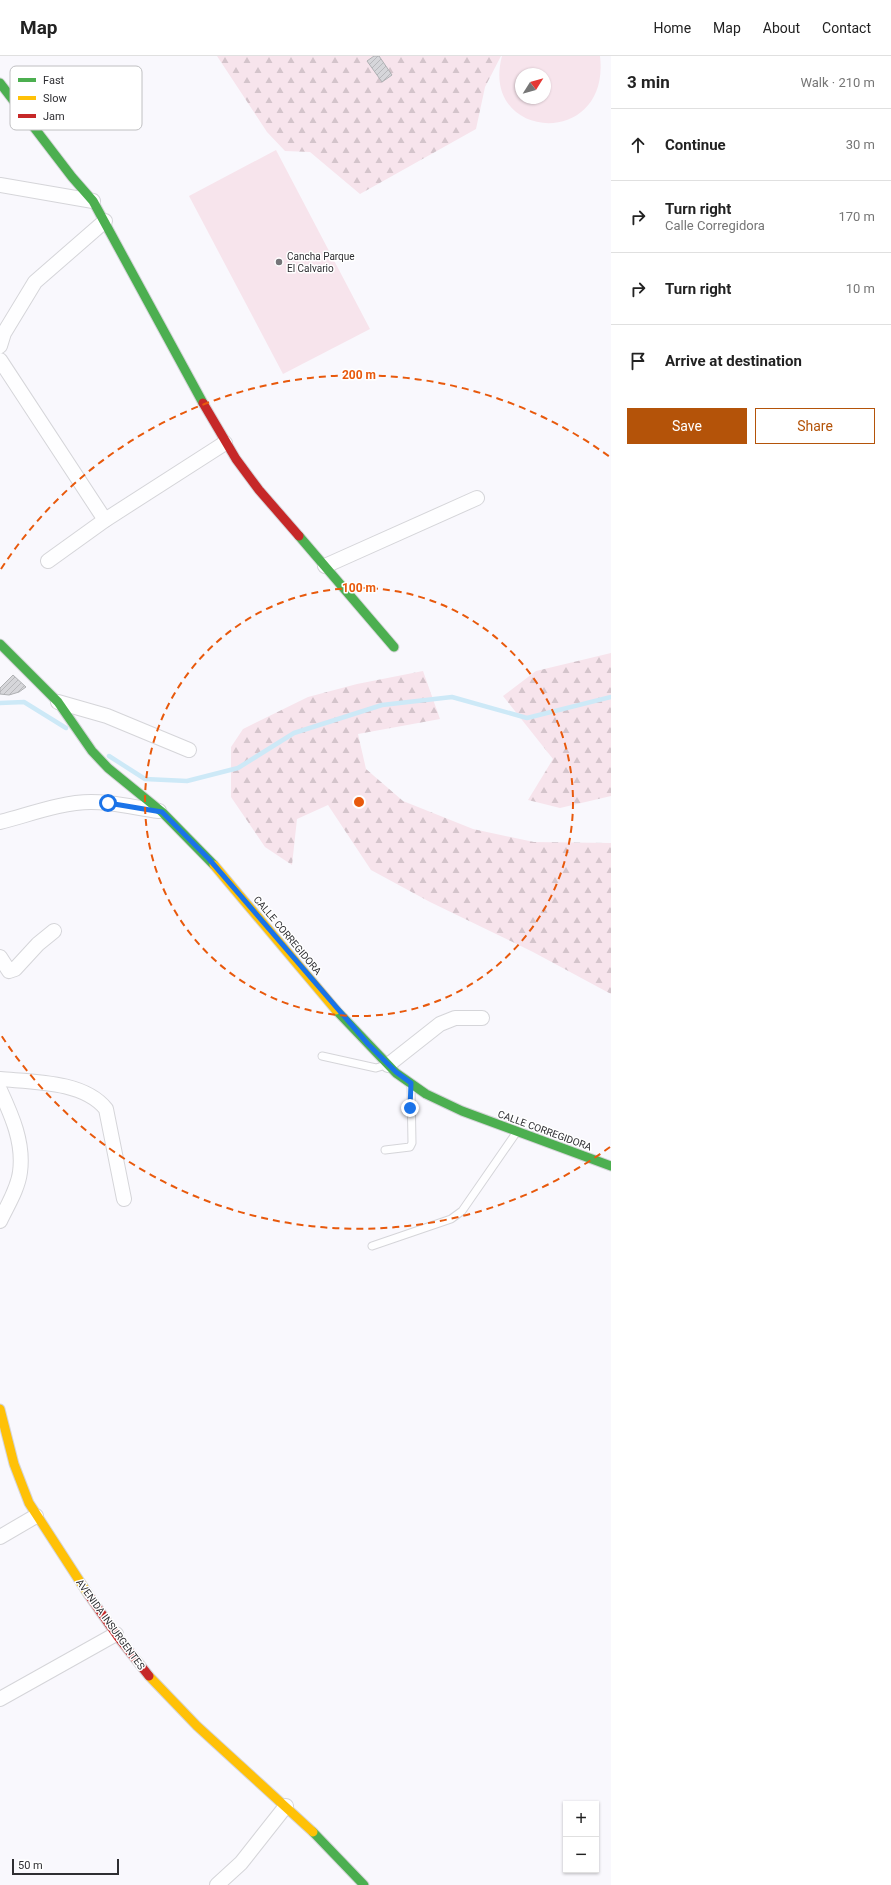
<!DOCTYPE html>
<html lang="en">
<head>
<meta charset="utf-8">
<style>
	:root { --surface:#fff; --page:#f6f6f6; --text:#222; --muted:#767676; --line:#e0e0e0; --accent:#b45309 }
	body { margin:0; font-family:Roboto,sans-serif; background:var(--page); color:var(--text) }
	.controls { position:absolute; right:12px; bottom:12px; display:grid; overflow:hidden; border-radius:0px; box-shadow:0 1px 3px #0004 }
	.controls button { width:36px; height:36px; display:grid; place-items:center; padding:0; border:0; border-bottom:1px solid var(--line); background:var(--surface); color:var(--text); font:20px sans-serif }
	.compass { position:absolute; left:515px; top:12px; width:36px; height:36px; border-radius:50%; background:var(--surface); box-shadow:0 1px 3px #0004; rotate:53deg }
	.scale { position:absolute; left:12px; bottom:10px; width:107px; box-sizing:border-box; padding-left:4px; border:2px solid #2e2e32; border-top:0; font-size:11px; line-height:14px; white-space:nowrap; color:#2e2e32; -webkit-text-stroke:3px #fff; paint-order:stroke }
	.stop { position:absolute; width:12px; height:12px; margin:-9px; border:3px solid #1a73e8; border-radius:50%; background:#fff }
	.stop.end { background:#1a73e8; border-color:#fff; box-shadow:0 1px 4px #0008 }
	.list { margin:0; padding:0; list-style:none }
	h2 { display:flex; justify-content:space-between; align-items:center; height:52px; margin:0; padding:0 16px; font-size:17px }
	h2 small { font-size:13px; font-weight:400; color:var(--muted) }
	.list li { display:grid; grid-template-columns:26px 1fr auto; gap:12px; align-items:center; box-sizing:border-box; height:72px; padding:0 16px; border-top:1px solid var(--line) }
	.list b { display:block; font-size:15px; white-space:nowrap }
	.list p { margin:0; font-size:13px; white-space:nowrap; color:var(--muted) }
	.list em { font-size:13px; font-style:normal; color:var(--muted) }
	.actions { display:flex; gap:8px; padding:12px 16px }
	.actions a { flex:1; padding:9px 0; border:1px solid var(--accent); border-radius:0px; text-align:center; font-size:14px; color:var(--accent) }
	.actions .main { background:var(--accent); color:#fff }
	.icon { flex:none; width:22px; height:22px; fill:none; stroke:currentColor; stroke-width:2; stroke-linecap:round; stroke-linejoin:round }
	.map { position:relative; flex:none; width:611px; height:1829px; overflow:hidden }
	header { display:flex; align-items:center; gap:24px; box-sizing:border-box; height:56px; padding:0 20px; background:var(--surface); border-bottom:1px solid var(--line) }
	header strong { font-size:19px }
	nav { display:flex; gap:22px; margin-inline-start:auto; font-size:14px }
	main { display:flex }
	aside { flex:1; background:var(--surface) }
	.map>svg:first-child { display:block }
</style>
</head>
<body>
<header>
<strong>Map</strong>
<nav><a>Home</a><a>Map</a><a>About</a><a>Contact</a></nav>
</header>
<main>
<div class="map">
<svg width="611" height="1829" viewBox="0 0 611 1829">
	<defs>
		<pattern id="forest-firs" width="22" height="20" patternUnits="userSpaceOnUse"><rect width="22" height="20" fill="#f7e4ec"/><path d="M5 1l3.5 6h-7zM16 11l3.5 6h-7z" fill="#d4c4cb"/></pattern>
		<pattern id="building-hatch" width="6" height="6" patternUnits="userSpaceOnUse"><rect width="6" height="6" fill="#d6d6da"/><path d="M-1 1l2-2M0 6l6-6M5 7l2-2" fill="none" stroke="#b8b8bc"/></pattern>
	</defs>
	<rect width="100%" height="100%" fill="#f9f8fd"/>
	<!-- forest -->
	<g fill="url(#forest-firs)">
		<polygon points="217,0 501,0 485,31 476,73 360,138 310,96 285,95 267,76"/>
		<polygon points="611,597 611,740 560,752 528,744 553,703 503,640 536,615"/>
		<polygon points="423,615 440,663 358,678 366,713 403,745 473,773 534,786 611,787 611,938 533,896 430,846 371,814 328,749 297,763 292,809 265,791 231,741 231,691 243,673 308,641 357,628"/>
	</g>
	<!-- park -->
	<g fill="#f7e4ec" fill-rule="evenodd">
		<path d="M 502,0 L 600,0 C 611,94 479,85 502,0 ZM 521,18 L 545,18 L 545,42 L 521,42 Z"/>
		<polygon points="276,94 370,273 283,318 189,140"/>
	</g>
	<g fill="none" stroke-linecap="round" stroke-linejoin="round">
		<!-- stream -->
		<g stroke="#cde9f7" stroke-width="4.5">
			<polyline points="0,647 24,646 66,672"/>
			<polyline points="109,700 145,723 187,725 238,712 294,677 382,649 452,641 527,662 611,641"/>
		</g>
	</g>
	<!-- building -->
	<g fill="url(#building-hatch)" stroke="#afb0b3">
		<polygon points="374,0 379,0 392,19 382,26 367,5"/>
		<polygon points="13,619 26,631 19,636 9,639 0,638 0,632"/>
	</g>
	<g fill="none" stroke-linecap="round" stroke-linejoin="round">
		<!-- lane casing -->
		<g stroke="#d5d5d9" stroke-width="9">
			<g id="lane">
				<polyline points="322,1000 376,1012 386,1009"/>
				<polyline points="385,1094 410,1091 412,1087 411,1031"/>
				<polyline points="372,1190 451,1163 462,1155 516,1077"/>
			</g>
		</g>
		<!-- street casing -->
		<g stroke="#d5d5d9" stroke-width="16">
			<g id="street">
				<polyline points="0,129 93,145"/>
				<polyline points="0,290 4,277 35,226 105,165"/>
				<polyline points="0,304 105,464"/>
				<polyline points="48,505 105,464 225,387"/>
				<polyline points="325,510 477,442"/>
				<polyline points="58,646 107,660 189,694"/>
				<path d="M 0,766 C 28,759 62,746 91,746 C 114,746 136,752 159,755"/>
				<polyline points="0,901 9,915 15,913 38,888 54,875"/>
				<polyline points="388,1009 440,968 455,962 482,962"/>
				<path d="M 0,1023 C 33,1026 84,1025 106,1053 L 124,1143"/>
				<path d="M 0,1034 C 12,1060 24,1087 20,1116 C 18,1133 7,1150 0,1165"/>
				<polyline points="0,1481 36,1460"/>
				<polyline points="0,1643 116,1578"/>
				<polyline points="217,1829 241,1807 286,1750"/>
			</g>
		</g>
		<!-- fast casing -->
		<g stroke="#d5d5d9" stroke-width="11">
			<g id="fast">
				<polyline points="0,27 72,121 93,145 203,347"/>
				<polyline points="299,480 394,591"/>
				<polyline points="0,588 58,646 92,695 108,712 162,756 214,809"/>
				<polyline points="336,954 396,1017 426,1038 462,1055 611,1110"/>
				<polyline points="313,1776 364,1829"/>
			</g>
		</g>
		<!-- slow casing -->
		<g stroke="#d5d5d9" stroke-width="11">
			<g id="slow">
				<polyline points="214,809 336,954"/>
				<polyline points="0,1353 14,1408 29,1447 88,1538"/>
				<polyline points="149,1620 197,1670 313,1776"/>
			</g>
		</g>
		<!-- jam casing -->
		<g stroke="#d5d5d9" stroke-width="11">
			<g id="jam">
				<polyline points="203,347 236,403 259,434 299,480"/>
				<polyline points="88,1538 118,1581 149,1620"/>
			</g>
		</g>
		<!-- lane -->
		<use href="#lane" stroke="#fefeff" stroke-width="7"/>
		<!-- street -->
		<use href="#street" stroke="#fefeff" stroke-width="14"/>
		<!-- fast -->
		<use href="#fast" stroke="#4caf50" stroke-width="9"/>
		<!-- slow -->
		<use href="#slow" stroke="#ffc107" stroke-width="9"/>
		<!-- jam -->
		<use href="#jam" stroke="#c62828" stroke-width="9"/>
	</g>
	<g fill="none" stroke-linecap="round" stroke-linejoin="round">
		<!-- route -->
		<polyline stroke="#1a73e8" stroke-width="5" points="108,747 162,756 209,803 368,988 396,1016 411,1027 410,1052"/>
	</g>
	<!-- distance rings -->
	<g fill="none" stroke="#e8590c" stroke-width="2" stroke-dasharray="7 5">
		<circle cx="359" cy="746" r="214"/>
		<path d="M610 1091A427 427 0 0 1 1 979M1 513A427 427 0 0 1 610 401"/>
	</g>
	<!-- markers -->
	<circle fill="#757579" stroke="#fff" stroke-width="1.5" cx="279" cy="206" r="4"/>
	<g text-anchor="middle" stroke-width="3" stroke-linejoin="round" paint-order="stroke">
		<!-- poi labels -->
		<g font-size="10" fill="#2e2e32" stroke="#fff" text-anchor="start">
			<text x="287" y="204">Cancha Parque<tspan x="287" dy="12">El Calvario</tspan></text>
		</g>
		<!-- street labels -->
		<g font-size="10" fill="#2e2e32" stroke="#fff">
			<text transform="translate(288 879) rotate(50)" y="4">CALLE CORREGIDORA</text>
			<text transform="translate(545 1074) rotate(20)" y="4">CALLE CORREGIDORA</text>
			<text transform="translate(111 1568) rotate(54)" y="4">AVENIDA INSURGENTES</text>
		</g>
	</g>
	<!-- legend -->
	<rect x="10" y="10" width="132" height="64" rx="6" fill="#fff" stroke="#c0c0c2" stroke-width="1"/>
	<rect x="18" y="22" width="18" height="4" fill="#4caf50"/>
	<rect x="18" y="40" width="18" height="4" fill="#ffc107"/>
	<rect x="18" y="58" width="18" height="4" fill="#c62828"/>
	<g font-size="11" fill="#2e2e32">
		<text x="43" y="28">Fast</text>
		<text x="43" y="46">Slow</text>
		<text x="43" y="64">Jam</text>
	</g>
	<circle cx="359" cy="746" r="6" fill="#e8590c" stroke="#fff" stroke-width="2"/>
	<g font-size="12" text-anchor="middle" font-weight="bold" fill="#e8590c" stroke="#fff" stroke-width="3" stroke-linejoin="round" paint-order="stroke">
		<text x="359" y="323">200 m</text>
		<text x="359" y="536">100 m</text>
	</g>
</svg>
<div class="controls">
<button>+</button>
<button>−</button>
</div>
<svg class="compass" viewBox="-18 -18 36 36"><path d="M0-13l5 13h-10z" fill="#e53935"/><path d="M0 13l5-13h-10z" fill="#767676"/></svg>
<div class="scale">50 m</div>
<div class="stop" style="left:108px;top:747px"></div>
<div class="stop end" style="left:410px;top:1052px"></div>
</div>
<aside>
<h2>3 min<small>Walk · 210 m</small></h2>
<ul class="list">
<li><svg class="icon" aria-label="ahead" viewBox="0 0 24 24"><path d="M12 20V5M6 11l6-6 6 6"/></svg><div><b>Continue</b></div><em>30 m</em></li>
<li><svg class="icon" aria-label="right" viewBox="0 0 24 24"><path d="M7 20v-9h11M14 6l5 5-5 5"/></svg><div><b>Turn right</b><p>Calle Corregidora</p></div><em>170 m</em></li>
<li><svg class="icon" aria-label="right" viewBox="0 0 24 24"><path d="M7 20v-9h11M14 6l5 5-5 5"/></svg><div><b>Turn right</b></div><em>10 m</em></li>
<li><svg class="icon" aria-label="arrive" viewBox="0 0 24 24"><path d="M6 21V4h12l-3 4 3 4H6"/></svg><div><b>Arrive at destination</b></div></li>
</ul>
<div class="actions"><a class="main">Save</a><a>Share</a></div>
</aside>
</main>
</body>
</html>
